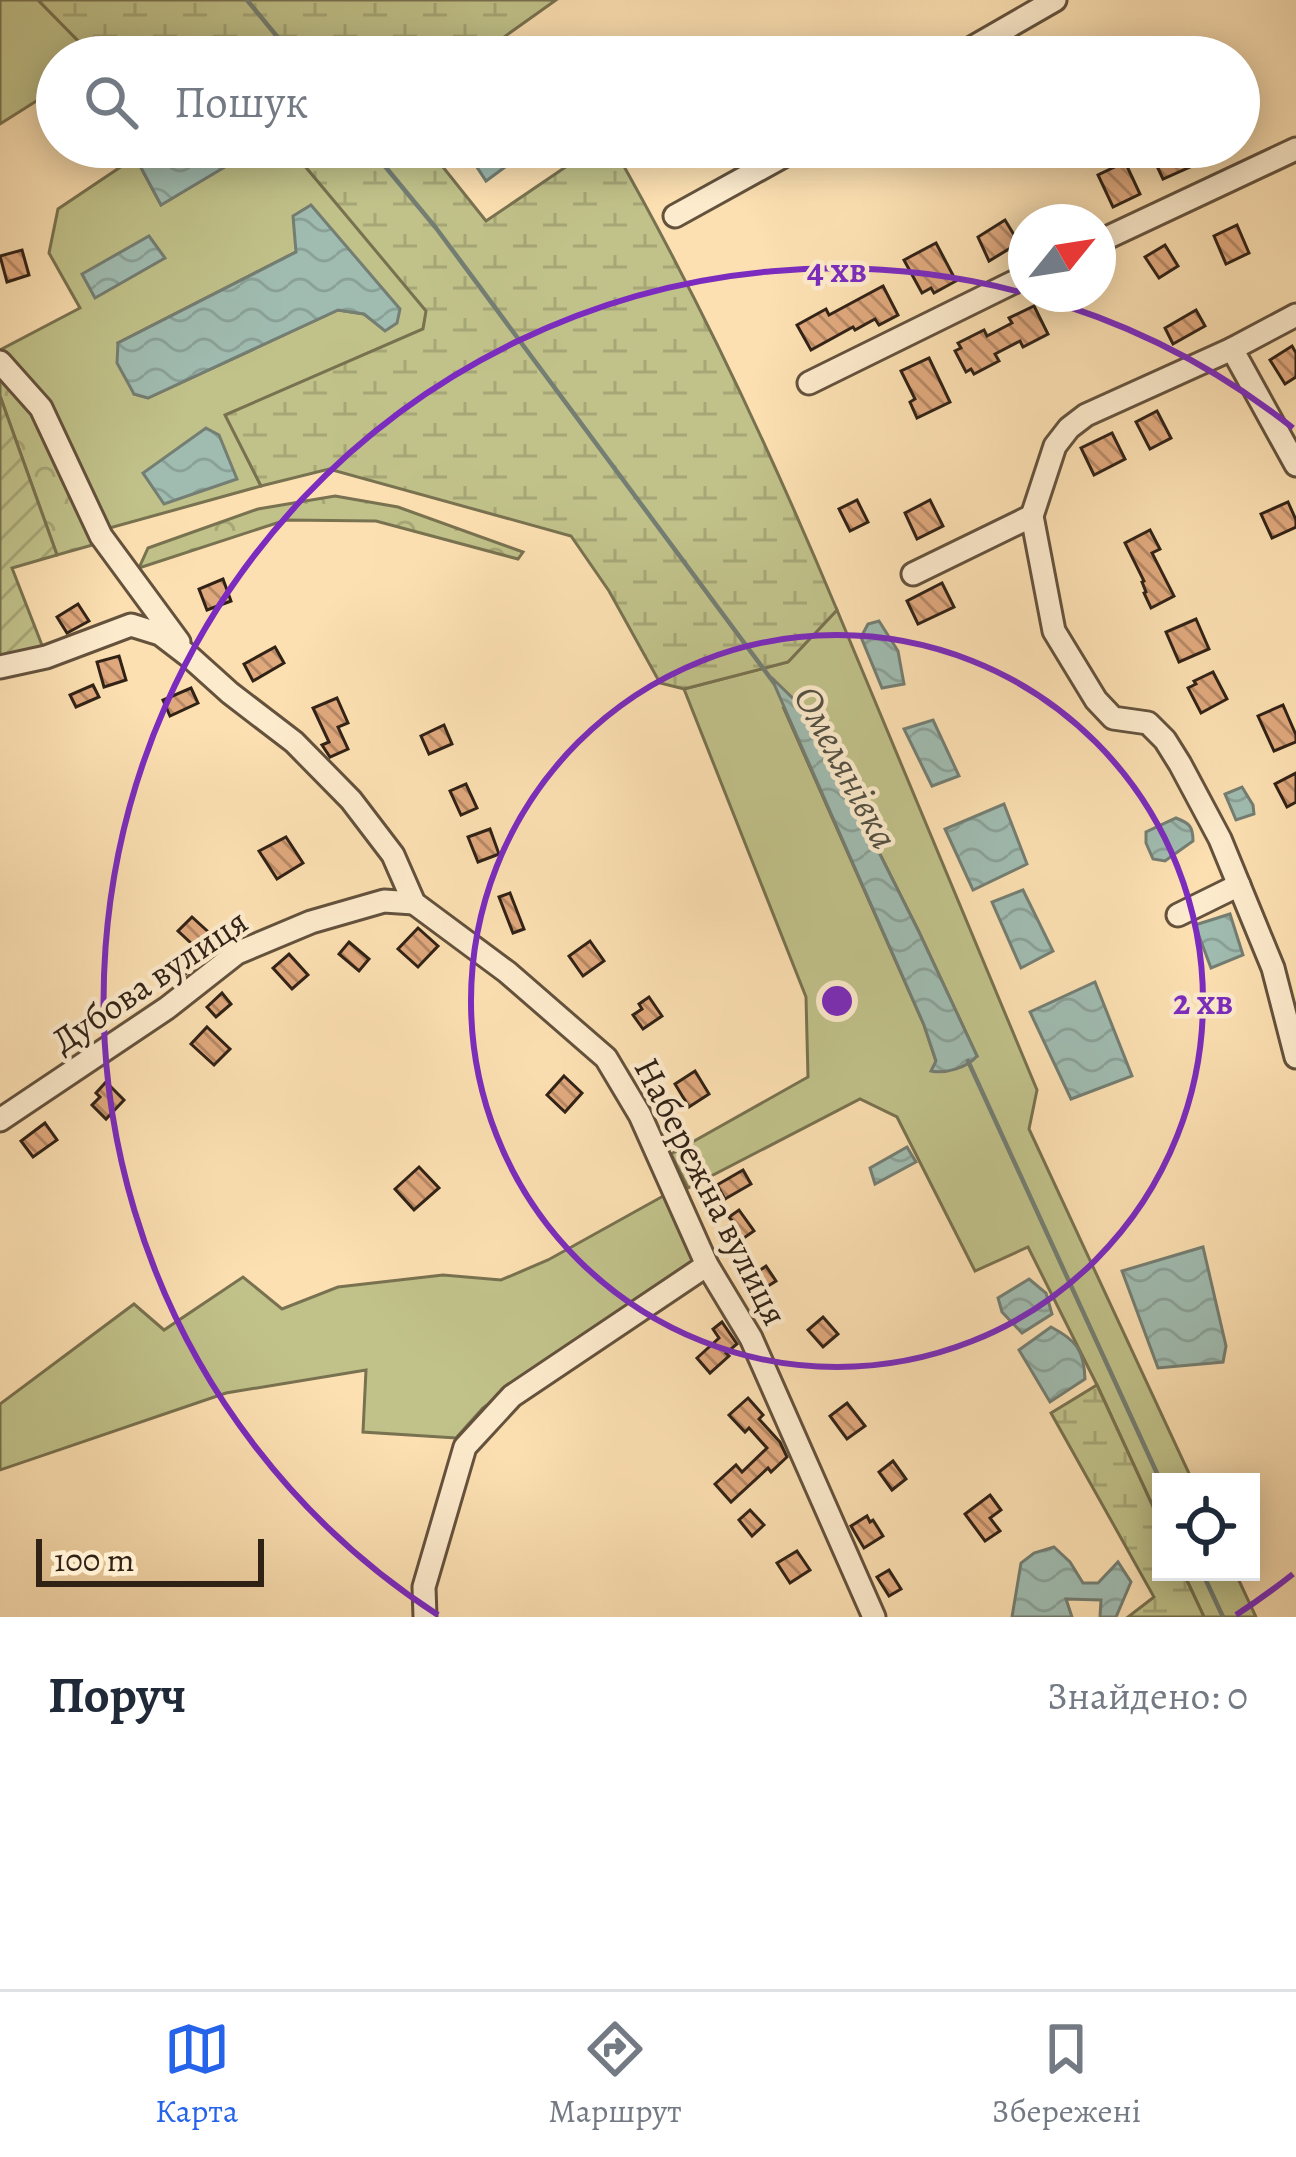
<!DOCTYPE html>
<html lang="uk">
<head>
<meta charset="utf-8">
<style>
	:root { --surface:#fff; --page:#f2f2f3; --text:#1f2937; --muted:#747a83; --line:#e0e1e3; --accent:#2563eb }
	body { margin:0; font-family:Alegreya,serif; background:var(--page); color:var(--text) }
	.controls { position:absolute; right:36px; bottom:36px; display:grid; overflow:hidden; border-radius:0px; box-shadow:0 6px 30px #0003 }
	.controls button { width:108px; height:108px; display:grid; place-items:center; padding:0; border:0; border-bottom:3px solid var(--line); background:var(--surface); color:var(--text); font:60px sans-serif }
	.compass { position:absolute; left:1008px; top:204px; width:108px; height:108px; border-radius:50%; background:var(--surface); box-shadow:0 6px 30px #0003; rotate:60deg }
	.scale { position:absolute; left:36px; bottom:30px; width:228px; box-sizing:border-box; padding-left:12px; border:6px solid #312216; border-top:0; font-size:33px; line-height:42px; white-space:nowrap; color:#312216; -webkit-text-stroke:9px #fdebcd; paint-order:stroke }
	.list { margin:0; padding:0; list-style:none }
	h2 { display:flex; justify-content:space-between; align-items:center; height:156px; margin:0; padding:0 48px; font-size:51px }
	h2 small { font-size:39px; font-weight:400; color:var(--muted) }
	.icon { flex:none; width:66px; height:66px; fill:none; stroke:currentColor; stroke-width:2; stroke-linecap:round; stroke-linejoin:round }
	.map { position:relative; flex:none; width:1296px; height:1617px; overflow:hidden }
	.search { position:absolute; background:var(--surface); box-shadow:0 6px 30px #0003; left:36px; right:36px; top:36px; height:132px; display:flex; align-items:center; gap:30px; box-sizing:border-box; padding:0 42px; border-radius:66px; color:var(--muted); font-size:45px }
	.sheet { height:372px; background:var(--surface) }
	nav { display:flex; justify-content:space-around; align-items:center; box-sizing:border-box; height:168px; border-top:3px solid var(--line); background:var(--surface); font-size:33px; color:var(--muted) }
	nav a { display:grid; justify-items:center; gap:6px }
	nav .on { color:var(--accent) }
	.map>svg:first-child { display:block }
</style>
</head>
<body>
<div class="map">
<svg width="1296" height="1617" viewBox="0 0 1296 1617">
	<defs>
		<pattern id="forest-crowns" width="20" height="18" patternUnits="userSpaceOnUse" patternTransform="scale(3)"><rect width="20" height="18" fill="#c1c28a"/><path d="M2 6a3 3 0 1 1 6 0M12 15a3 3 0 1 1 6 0" fill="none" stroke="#a6a676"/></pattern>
		<pattern id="wetland-marsh" width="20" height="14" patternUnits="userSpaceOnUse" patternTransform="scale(3)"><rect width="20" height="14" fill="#c1c28a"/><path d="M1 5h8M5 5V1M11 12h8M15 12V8" fill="none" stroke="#a6a676"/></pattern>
		<pattern id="garden-furrows" width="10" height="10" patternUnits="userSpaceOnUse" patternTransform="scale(3)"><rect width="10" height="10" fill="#c1c28a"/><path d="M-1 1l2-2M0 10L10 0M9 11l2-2" fill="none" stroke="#a6a676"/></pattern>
		<pattern id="water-waves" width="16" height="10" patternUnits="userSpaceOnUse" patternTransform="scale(3)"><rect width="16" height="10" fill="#a0bcb1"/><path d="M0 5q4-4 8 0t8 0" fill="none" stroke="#8aa198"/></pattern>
		<pattern id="building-back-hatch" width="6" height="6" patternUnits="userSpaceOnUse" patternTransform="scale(3)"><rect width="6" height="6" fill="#e0a87d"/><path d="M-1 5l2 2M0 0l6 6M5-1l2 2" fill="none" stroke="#b68865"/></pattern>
	</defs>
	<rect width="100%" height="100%" fill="#fce0b2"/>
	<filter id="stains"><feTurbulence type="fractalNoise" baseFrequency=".00167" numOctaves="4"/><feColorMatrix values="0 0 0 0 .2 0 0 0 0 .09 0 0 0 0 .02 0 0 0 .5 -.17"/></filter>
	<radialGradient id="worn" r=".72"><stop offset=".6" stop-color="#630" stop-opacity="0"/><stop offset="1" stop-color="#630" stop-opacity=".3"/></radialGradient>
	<!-- grass -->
	<g fill="#c1c28a" stroke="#797250" stroke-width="3" fill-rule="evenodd">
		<polygon points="0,0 38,0 94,57 57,57 57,88 0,124"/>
		<path d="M 121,147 L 130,147 L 161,205 L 250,151 L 247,147 L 289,147 L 427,311 L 423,329 L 226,415 L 261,486 L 106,529 L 47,405 L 0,350 L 80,308 L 49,253 L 58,209 L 128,162 ZM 296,252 L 385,330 L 364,314 L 338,310 L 148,398 L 134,394 L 118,343 Z"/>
		<path d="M 837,610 L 1037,1090 L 1029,1129 L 1193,1482 L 1161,1482 L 1161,1524 L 1097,1385 L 1028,1247 L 975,1271 L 897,1117 L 860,1099 L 688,1188 L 671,1154 L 808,1077 L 806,997 L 684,689 L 788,662 ZM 784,709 L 810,715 L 919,932 L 977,1056 L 936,1061 L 924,1025 Z"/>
		<polygon points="665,1195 695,1263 483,1408 456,1438 363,1432 366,1370 226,1393 0,1470 0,1404 134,1304 164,1330 243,1277 282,1309 338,1287 443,1275 501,1280 548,1260"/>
		<polygon points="1183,1572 1235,1572 1256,1617 1204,1617"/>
	</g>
	<!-- forest -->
	<g fill="url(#forest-crowns)" stroke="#797250" stroke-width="3">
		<polygon points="0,376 34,410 96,544 57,555 0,396"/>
		<polygon points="335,496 398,507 523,552 518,559 376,521 286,520 139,568 148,548 258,509"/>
	</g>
	<!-- wetland -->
	<g fill="url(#wetland-marsh)" stroke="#797250" stroke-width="3">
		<polygon points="38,0 556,0 476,57 94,57"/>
		<path d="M 289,147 L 427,147 L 486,221 L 595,147 L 613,147 C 698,296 771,452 837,610 L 788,662 L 684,689 L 660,683 L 609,591 L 571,536 L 329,469 L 261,486 L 225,415 L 423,329 L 426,311 Z"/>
		<polygon points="1097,1385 1161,1524 1161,1572 1183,1572 1204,1617 1128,1617 1154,1597 1051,1413"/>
	</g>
	<!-- garden -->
	<polygon fill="url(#garden-furrows)" stroke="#797250" stroke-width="3" points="0,396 57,555 12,568 45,653 0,663"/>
	<!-- water -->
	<g fill="url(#water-waves)" stroke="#747e73" stroke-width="3">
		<polygon points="130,147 247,147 250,152 161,205"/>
		<polygon points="464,147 508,147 516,159 486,181"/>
		<polygon points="311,205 400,309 397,323 385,331 364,314 338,310 148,398 134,394 117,363 118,343 296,252 293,216"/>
		<polygon points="149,236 165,258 95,298 82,274"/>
		<polygon points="206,428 219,435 237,479 164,504 143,473"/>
		<polygon points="879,621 898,651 904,684 882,688 861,637 868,624"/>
		<path d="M 771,677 L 810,715 L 919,932 L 977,1056 C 967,1068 945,1074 931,1071 L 936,1061 L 924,1025 Z"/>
		<polygon points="933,720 959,776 932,786 904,729"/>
		<polygon points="1242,787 1253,805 1254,814 1236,820 1225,794"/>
		<polygon points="1004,804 1027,864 973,890 945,829"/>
		<path d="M 1176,818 C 1189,823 1193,826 1193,841 L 1165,861 L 1153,859 L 1146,843 L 1146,832 Z"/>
		<polygon points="1023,890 1053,951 1021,968 992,902"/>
		<polygon points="1230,914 1243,955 1211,968 1195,925"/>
		<polygon points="1095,982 1132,1076 1071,1099 1030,1012"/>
		<polygon points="907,1147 916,1162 875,1184 870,1168"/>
		<polygon points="1203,1247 1226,1346 1223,1362 1158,1368 1122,1271"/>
		<polygon points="1029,1279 1046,1293 1052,1314 1022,1333 1002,1312 998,1298"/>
		<path d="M 1051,1327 C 1076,1340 1084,1350 1085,1379 L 1050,1402 L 1019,1350 Z"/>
		<polygon points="1054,1547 1070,1562 1083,1583 1098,1583 1118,1562 1131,1582 1116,1617 1100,1617 1101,1600 1066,1599 1072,1617 1012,1617 1021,1563 1034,1553"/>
	</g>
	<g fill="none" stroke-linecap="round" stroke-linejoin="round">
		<!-- stream -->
		<g stroke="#747e73" stroke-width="4.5">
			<polyline points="247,0 294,57"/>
			<polyline points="369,147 436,228 774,683"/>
			<polyline points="968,1061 1161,1482"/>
			<polyline points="1202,1572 1223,1617"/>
		</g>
	</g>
	<!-- building -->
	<g fill="url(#building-back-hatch)" stroke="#312216" stroke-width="3">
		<polygon points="1157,147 1181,147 1190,167 1163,179 1150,151"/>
		<polygon points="1125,162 1140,194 1113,207 1098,175"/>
		<polygon points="1005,220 1019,243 989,261 978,237"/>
		<polygon points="1237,225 1249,253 1226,264 1214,236"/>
		<polygon points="936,243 956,281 934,293 931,288 922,293 904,260"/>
		<polygon points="1165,245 1178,266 1159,278 1145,257"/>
		<polygon points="22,250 29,275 7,282 0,256"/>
		<polygon points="883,286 898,315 879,325 875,319 855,330 853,327 811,350 797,325 826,309 829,315"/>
		<polygon points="1034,306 1048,334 1023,347 1020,341 995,354 999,361 974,374 971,369 966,372 955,351 961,348 958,343 984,330 987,336 1012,323 1009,318"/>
		<polygon points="1196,310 1205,326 1173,344 1165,328"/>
		<polygon points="1292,346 1296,353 1296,377 1285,384 1270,360"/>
		<polygon points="929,358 950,402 917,418 910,402 915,399 901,371"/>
		<polygon points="1157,411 1171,438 1150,449 1136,422"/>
		<polygon points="1112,433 1125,459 1094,475 1081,448"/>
		<polygon points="857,500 868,522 850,531 839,509"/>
		<polygon points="930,500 943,526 917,539 905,513"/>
		<polygon points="1288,502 1296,520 1296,527 1272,538 1261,514"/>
		<polygon points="1150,530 1160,549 1152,553 1174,596 1151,608 1144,593 1146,592 1142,582 1144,581 1125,543"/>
		<polygon points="223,579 231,601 207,610 199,589"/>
		<polygon points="942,583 954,607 918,624 907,601"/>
		<polygon points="78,604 89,621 67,633 57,617"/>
		<polygon points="1196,619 1209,649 1179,662 1166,632"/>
		<polygon points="275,647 284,663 253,681 244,664"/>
		<polygon points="119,656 126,680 104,687 97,662"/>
		<polygon points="1213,672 1227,699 1201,713 1188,688 1196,684 1194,681"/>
		<polygon points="93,685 99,697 76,707 70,695"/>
		<polygon points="191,688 198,703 170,716 163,700"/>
		<polygon points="337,698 348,723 338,727 348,749 330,757 322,745 329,742 313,708"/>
		<polygon points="1283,705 1296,735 1296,742 1274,751 1258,716"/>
		<polygon points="444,725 452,744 429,754 421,736"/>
		<polygon points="1296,773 1296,802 1287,807 1275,784"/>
		<polygon points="466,784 477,808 461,815 450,791"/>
		<polygon points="490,829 499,854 478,862 468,837"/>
		<polygon points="286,837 303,863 277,879 259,851"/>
		<polygon points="510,893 524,929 513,933 499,897"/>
		<polygon points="192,917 215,938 190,964 193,967 180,979 169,968 192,944 178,931"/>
		<polygon points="418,928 438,946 418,967 398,949"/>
		<polygon points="590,941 604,961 583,976 569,956"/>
		<polygon points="349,942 369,959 359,971 339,954"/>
		<polygon points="289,954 308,975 292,989 273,968"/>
		<polygon points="222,993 231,1004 216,1017 207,1007"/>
		<polygon points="649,997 662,1016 643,1029 633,1015 642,1009 639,1004"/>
		<polygon points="207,1027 230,1049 214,1065 191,1044"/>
		<polygon points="695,1071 709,1094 689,1107 675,1084"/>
		<polygon points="564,1076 582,1093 565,1112 547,1095"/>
		<polygon points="106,1082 124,1100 106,1119 92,1105 100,1097 96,1093"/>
		<polygon points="45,1123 57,1140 33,1157 21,1141"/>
		<polygon points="419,1167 439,1188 414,1210 395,1189"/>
		<polygon points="743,1170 751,1184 725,1199 717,1185"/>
		<polygon points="739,1210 754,1231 735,1244 724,1229 733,1222 729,1217"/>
		<polygon points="766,1266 776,1281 755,1294 746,1280"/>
		<polygon points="823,1317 838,1334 823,1347 808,1330"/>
		<polygon points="722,1322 737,1344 726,1353 729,1356 710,1373 697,1358 719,1338 713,1329"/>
		<polygon points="748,1398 763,1415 759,1419 780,1442 787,1457 771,1472 768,1468 731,1502 715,1484 736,1465 742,1472 767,1448 749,1428 745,1432 729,1415"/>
		<polygon points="847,1403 865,1426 847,1439 830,1416"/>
		<polygon points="893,1461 906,1479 892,1490 879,1472"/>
		<polygon points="990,1495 1001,1510 990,1518 1000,1531 985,1541 965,1514"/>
		<polygon points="750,1510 764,1525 752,1536 739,1520"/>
		<polygon points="867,1516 870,1522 873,1520 883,1536 864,1548 851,1526"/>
		<polygon points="797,1551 810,1570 790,1583 777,1563"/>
		<polygon points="889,1570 901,1589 889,1596 877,1577"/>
	</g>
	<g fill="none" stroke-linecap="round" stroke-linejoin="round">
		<!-- minor casing -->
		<g stroke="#64523d" stroke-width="27">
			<g id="minor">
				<polyline points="956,57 1055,0"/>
				<polyline points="675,216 800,147"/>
				<polyline points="1098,242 1296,149"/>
				<polyline points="1296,315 1232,349 1296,465"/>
				<polyline points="1232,349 1086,415 1069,428 1055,446 1032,516 1054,631 1096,700 1113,718 1148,723 1165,740 1180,764 1220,839 1273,968 1296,1057"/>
				<polyline points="0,362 41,408 101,536 179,642"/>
				<polyline points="809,383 1026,276"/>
				<polyline points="913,574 1032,516"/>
				<polyline points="0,667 46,657 131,625 160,634 190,657 230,693 294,742 351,800 393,855 414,903 507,972 606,1058 640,1115 707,1265 751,1338 874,1617"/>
				<polyline points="1178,915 1239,885"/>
				<polyline points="0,1120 167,1008 237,953 311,922 384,901 414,903"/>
				<polyline points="425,1617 424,1587 465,1447 512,1396 707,1265"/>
			</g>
		</g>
		<!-- minor -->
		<use href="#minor" stroke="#fdebcd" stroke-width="21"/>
	</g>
	<!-- distance rings -->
	<g fill="none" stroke="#7b2cbf" stroke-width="6">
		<circle cx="837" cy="1001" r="366"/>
		<path d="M1293 1574A732 732 0 0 1 1236 1615M438 1615A732 732 0 0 1 1020 292M1033 296A732 732 0 0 1 1293 428"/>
	</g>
	<g text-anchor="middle" stroke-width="9" stroke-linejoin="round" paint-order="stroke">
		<!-- street labels -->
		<g font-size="36" fill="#312216" stroke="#fdebcd">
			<text transform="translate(149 980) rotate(-34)" y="13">Дубова вулиця</text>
			<text transform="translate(712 1191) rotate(63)" y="13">Набережна вулиця</text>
		</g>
		<!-- water labels -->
		<g font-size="39" font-style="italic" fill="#525044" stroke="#fdebcd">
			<text transform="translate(847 767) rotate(62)" y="14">Омелянівка</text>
		</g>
	</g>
	<circle cx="837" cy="1001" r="18" fill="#7b2cbf" stroke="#fdebcd" stroke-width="6"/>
	<g font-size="36" text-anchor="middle" font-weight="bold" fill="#7b2cbf" stroke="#fdebcd" stroke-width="9" stroke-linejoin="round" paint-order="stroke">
		<text x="837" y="282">4 хв</text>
		<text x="1203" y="1014">2 хв</text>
	</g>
	<rect width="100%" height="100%" filter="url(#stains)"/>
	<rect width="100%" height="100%" fill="url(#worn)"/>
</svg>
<div class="controls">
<button><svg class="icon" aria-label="locate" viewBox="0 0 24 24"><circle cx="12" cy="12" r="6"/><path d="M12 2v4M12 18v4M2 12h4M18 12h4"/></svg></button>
</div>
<svg class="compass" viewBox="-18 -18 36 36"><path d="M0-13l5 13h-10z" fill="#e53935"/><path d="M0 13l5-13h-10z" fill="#747a83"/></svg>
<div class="scale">100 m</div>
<div class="search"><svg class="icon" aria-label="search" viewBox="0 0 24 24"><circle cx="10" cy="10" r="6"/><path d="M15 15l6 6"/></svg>Пошук</div>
</div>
<section class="sheet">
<h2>Поруч<small>Знайдено: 0</small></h2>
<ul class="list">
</ul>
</section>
<nav>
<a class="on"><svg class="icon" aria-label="map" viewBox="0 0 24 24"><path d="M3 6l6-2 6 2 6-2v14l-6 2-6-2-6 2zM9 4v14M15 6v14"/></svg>Карта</a>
<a><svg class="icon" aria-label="directions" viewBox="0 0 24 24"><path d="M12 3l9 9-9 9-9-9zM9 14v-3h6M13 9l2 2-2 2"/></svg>Маршрут</a>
<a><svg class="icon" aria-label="saved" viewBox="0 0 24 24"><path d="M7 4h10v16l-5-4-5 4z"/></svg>Збережені</a>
</nav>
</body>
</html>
